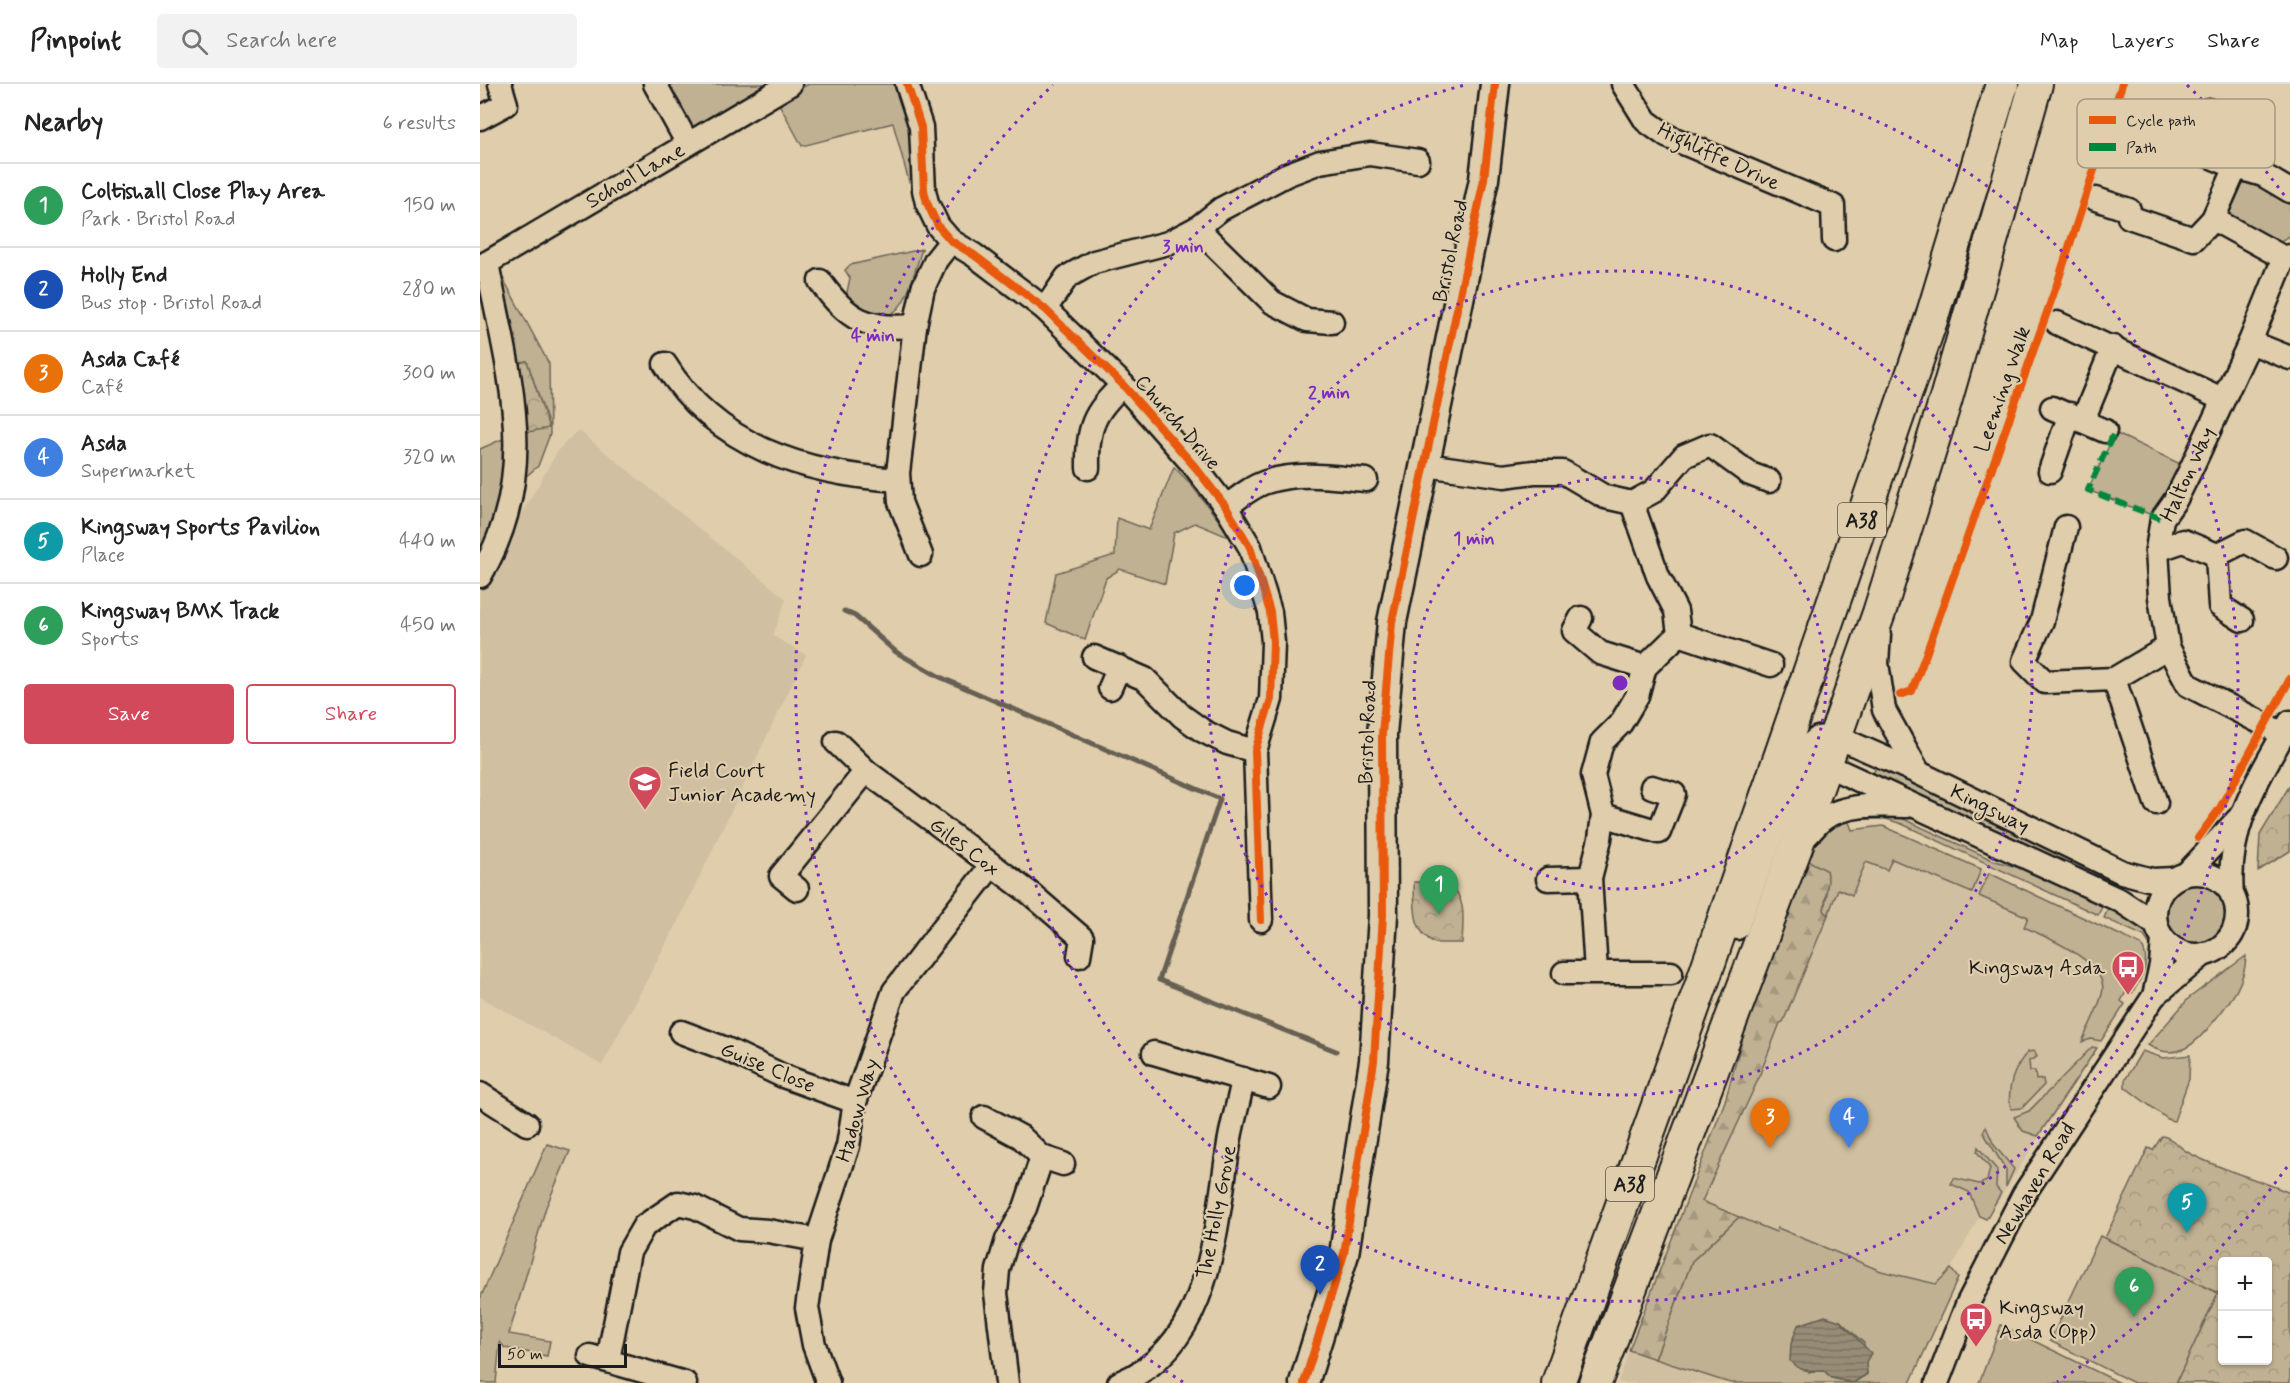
<!DOCTYPE html>
<html lang="en">
<head>
<meta charset="utf-8">
<style>
	:root { --surface:#fff; --page:#f2f2f2; --text:#222; --muted:#767676; --line:#e0e0e0; --accent:#d1495b }
	body { margin:0; font-family:Mynerve,sans-serif; background:var(--page); color:var(--text) }
	.controls { position:absolute; right:18px; bottom:18px; display:grid; overflow:hidden; border-radius:6px; box-shadow:0 2px 4px #0004 }
	.controls button { width:54px; height:54px; display:grid; place-items:center; padding:0; border:0; border-bottom:2px solid var(--line); background:var(--surface); color:var(--text); font:30px sans-serif }
	.scale { position:absolute; left:18px; bottom:15px; width:129px; box-sizing:border-box; padding-left:6px; border:3px solid #1c1c1c; border-top:0; font-size:16px; line-height:21px; white-space:nowrap; color:#1c1c1c; -webkit-text-stroke:4px #dfcdab; paint-order:stroke }
	.you { position:absolute; left:765px; top:502px; width:21px; height:21px; margin:-15px; border:4px solid #fff; border-radius:50%; background:#1a73e8; box-shadow:0 0 0 9px #1a73e833 }
	.badge { display:grid; place-items:center; width:39px; height:39px; border-radius:50%; background:var(--accent); color:#fff; font-size:20px; font-weight:700 }
	.pin { position:absolute; translate:-50% -50px; filter:drop-shadow(0 2px 3px #0008) }
	.pin::after { content:''; position:absolute; top:32px; width:21px; height:18px; background:inherit; clip-path:polygon(0 0,100% 0,50% 100%) }
	.list { margin:0; padding:0; list-style:none }
	h2 { display:flex; justify-content:space-between; align-items:center; height:78px; margin:0; padding:0 24px; font-size:26px }
	h2 small { font-size:20px; font-weight:400; color:var(--muted) }
	.list li { display:grid; grid-template-columns:39px 1fr auto; gap:18px; align-items:center; box-sizing:border-box; height:84px; padding:0 24px; border-top:2px solid var(--line) }
	.list b { display:block; font-size:22px; white-space:nowrap }
	.list p { margin:0; font-size:20px; white-space:nowrap; color:var(--muted) }
	.list em { font-size:20px; font-style:normal; color:var(--muted) }
	.actions { display:flex; gap:12px; padding:18px 24px }
	.actions a { flex:1; padding:14px 0; border:2px solid var(--accent); border-radius:6px; text-align:center; font-size:21px; color:var(--accent) }
	.actions .main { background:var(--accent); color:#fff }
	.icon { flex:none; width:33px; height:33px; fill:none; stroke:currentColor; stroke-width:2; stroke-linecap:round; stroke-linejoin:round }
	.map { position:relative; flex:none; width:1810px; height:1299px; overflow:hidden }
	header { display:flex; align-items:center; gap:36px; box-sizing:border-box; height:84px; padding:0 30px; background:var(--surface); border-bottom:2px solid var(--line) }
	header strong { font-size:28px }
	nav { display:flex; gap:33px; margin-inline-start:auto; font-size:21px }
	.search { width:420px; height:54px; background:var(--page); display:flex; align-items:center; gap:15px; box-sizing:border-box; padding:0 21px; border-radius:6px; color:var(--muted); font-size:22px }
	main { display:flex }
	aside { flex:1; background:var(--surface) }
	.map>svg:first-child { display:block }
</style>
</head>
<body>
<header>
<strong>Pinpoint</strong>
<div class="search"><svg class="icon" aria-label="search" viewBox="0 0 24 24"><circle cx="10" cy="10" r="6"/><path d="M15 15l6 6"/></svg>Search here</div>
<nav><a>Map</a><a>Layers</a><a>Share</a></nav>
</header>
<main>
<aside>
<h2>Nearby<small>6 results</small></h2>
<ul class="list">
<li><span class="badge" style="background:#2e9e5b">1</span><div><b>Coltishall Close Play Area</b><p>Park · Bristol Road</p></div><em>150 m</em></li>
<li><span class="badge" style="background:#1a4fb4">2</span><div><b>Holly End</b><p>Bus stop · Bristol Road</p></div><em>280 m</em></li>
<li><span class="badge" style="background:#e8710a">3</span><div><b>Asda Café</b><p>Café</p></div><em>300 m</em></li>
<li><span class="badge" style="background:#3f7fe0">4</span><div><b>Asda</b><p>Supermarket</p></div><em>320 m</em></li>
<li><span class="badge" style="background:#0f9aa8">5</span><div><b>Kingsway Sports Pavilion</b><p>Place</p></div><em>440 m</em></li>
<li><span class="badge" style="background:#2e9e5b">6</span><div><b>Kingsway BMX Track</b><p>Sports</p></div><em>450 m</em></li>
</ul>
<div class="actions"><a class="main">Save</a><a>Share</a></div>
</aside>
<div class="map">
<svg width="1810" height="1299" viewBox="0 0 1810 1299">
	<defs>
		<pattern id="forest-firs" width="22" height="20" patternUnits="userSpaceOnUse" patternTransform="scale(1.5)"><rect width="22" height="20" fill="#c0b193"/><path d="M5 1l3.5 6h-7zM16 11l3.5 6h-7z" fill="#a4987e"/></pattern>
		<pattern id="park-crowns" width="20" height="18" patternUnits="userSpaceOnUse" patternTransform="scale(1.5)"><rect width="20" height="18" fill="#c0b193"/><path d="M2 6a3 3 0 1 1 6 0M12 15a3 3 0 1 1 6 0" fill="none" stroke="#a4987e"/></pattern>
		<pattern id="water-rules" width="6" height="5" patternUnits="userSpaceOnUse" patternTransform="scale(1.5)"><rect width="6" height="5" fill="#978c76"/><path d="M0 2.5h6" fill="none" stroke="#7a7260"/></pattern>
	</defs>
	<rect width="100%" height="100%" fill="#dfcdab"/>
	<filter id="ink" filterUnits="userSpaceOnUse"><feTurbulence type="fractalNoise" baseFrequency=".0167" numOctaves="2"/><feDisplacementMap in="SourceGraphic" scale="12" xChannelSelector="R" yChannelSelector="G"/><feConvolveMatrix kernelMatrix="1 2 1 2 8 2 1 2 1" color-interpolation-filters="sRGB"/></filter>
	<g filter="url(#ink)">
		<!-- built -->
		<g fill="#d0bfa0">
			<polygon points="98,346 306,515 293,552 326,571 202,829 122,981 0,913 0,502 79,365"/>
			<polygon points="1367,733 1372,746 1393,741 1412,745 1562,813 1657,857 1666,873 1660,897 1652,909 1647,907 1641,917 1645,920 1633,939 1506,1135 1499,1133 1471,1185 1456,1201 1401,1187 1299,1145 1296,1148 1208,1112 1245,1017 1266,942 1325,775"/>
			<polygon points="1149,1266 1250,1299 1138,1299"/>
		</g>
		<!-- green -->
		<g fill="#c0b193" stroke="#6e6658" stroke-width="1.5">
			<polygon points="175,0 310,0 208,60"/>
			<polygon points="329,0 416,0 428,36 433,96 429,98 413,39 322,62 297,16"/>
			<polygon points="1780,96 1810,118 1810,152 1800,157 1796,163 1740,133 1758,97"/>
			<path d="M 442,165 C 428,207 421,261 366,213 L 370,194 L 365,186 L 370,181 Z"/>
			<polygon points="16,181 69,280 70,350 58,382 44,394 42,349 69,343 47,277 30,279"/>
			<polygon points="36,349 7,478 0,466 0,365"/>
			<polygon points="1635,349 1711,385 1682,435 1608,406"/>
			<polygon points="694,383 709,398 753,455 715,439 694,449 685,500 640,485 626,494 605,556 566,539 576,489 635,471 637,434 669,446"/>
			<polygon points="1397,681 1635,794 1632,801 1393,690"/>
			<polygon points="1378,730 1417,732 1515,777 1558,789 1624,819 1618,831 1422,740 1406,735 1380,735"/>
			<path d="M 1367,733 L 1372,746 L 1403,742 L 1501,785 L 1492,809 L 1412,775 L 1407,786 L 1386,778 L 1372,811 L 1358,805 L 1348,831 L 1344,827 L 1347,809 L 1325,775 C 1334,755 1348,744 1367,733 Z"/>
			<path d="M 1509,789 L 1661,861 C 1672,877 1661,895 1652,909 L 1647,906 L 1641,917 L 1645,920 L 1621,957 L 1611,955 L 1602,958 C 1608,943 1618,926 1622,910 C 1631,879 1566,853 1544,843 L 1548,833 L 1499,812 Z"/>
			<circle cx="1717" cy="829" r="31"/>
			<polygon points="1630,821 1667,847 1674,858 1672,864 1664,852 1624,834"/>
			<path d="M 1766,872 C 1765,900 1751,916 1734,937 C 1717,959 1697,979 1668,961 L 1709,914 Z"/>
			<polygon points="1612,963 1617,964 1558,1052 1543,1047 1534,1033 1549,1027"/>
			<path d="M 1554,967 L 1557,973 L 1549,977 L 1550,987 L 1555,987 L 1556,996 L 1563,995 L 1564,1001 L 1542,1024 L 1531,1025 C 1526,1006 1534,982 1548,968 Z"/>
			<polygon points="1662,967 1683,974 1710,971 1709,995 1694,1037 1689,1036 1645,1003 1645,996"/>
			<polygon points="1506,1043 1514,1061 1534,1085 1526,1103 1526,1086 1503,1048"/>
			<polygon points="67,1060 90,1067 66,1123 29,1250 70,1257 67,1272 25,1264 20,1258 16,1299 0,1299 0,1215"/>
			<polygon points="1498,1063 1517,1086 1516,1103 1521,1109 1506,1135 1499,1132 1489,1108 1471,1100 1474,1094 1499,1100 1507,1097 1510,1084 1497,1068"/>
			<polygon points="1259,1133 1296,1148 1298,1144 1401,1187 1456,1200 1471,1185 1478,1194 1430,1299 1373,1299 1387,1290 1384,1259 1360,1237 1329,1288 1343,1286 1352,1294 1372,1299 1250,1299 1175,1275 1212,1177"/>
			<polygon points="1620,1152 1738,1209 1696,1299 1654,1299 1570,1257"/>
			<polygon points="1521,1241 1640,1299 1499,1299"/>
		</g>
		<!-- forest -->
		<polygon fill="url(#forest-firs)" stroke="#6e6658" stroke-width="1.5" points="1325,775 1346,786 1348,796 1344,826 1348,831 1303,938 1300,939 1276,1000 1222,1117 1259,1133 1212,1177 1175,1275 1149,1266 1245,1017 1266,942"/>
		<!-- park -->
		<g fill="url(#park-crowns)" stroke="#6e6658" stroke-width="1.5" fill-rule="evenodd">
			<polygon points="47,277 69,344 42,349 35,280"/>
			<polygon points="1810,701 1810,767 1778,787 1780,751"/>
			<path d="M 934,798 L 970,799 C 987,817 983,836 982,859 L 955,859 C 931,847 935,821 934,798 Z"/>
			<path d="M 1682,1052 C 1692,1053 1700,1064 1709,1069 C 1741,1086 1777,1095 1810,1109 L 1810,1299 L 1696,1299 L 1738,1209 L 1625,1154 L 1668,1064 L 1673,1066 ZM 1742,1178 L 1788,1178 L 1788,1276 L 1742,1276 Z"/>
		</g>
		<!-- water -->
		<path fill="url(#water-rules)" stroke="#665f52" stroke-width="1.5" d="M 1345,1232 L 1360,1237 L 1391,1269 L 1386,1278 L 1387,1290 L 1373,1299 L 1352,1294 L 1343,1286 C 1329,1288 1319,1287 1310,1277 L 1311,1260 L 1318,1241 Z"/>
		<g fill="none" stroke-linecap="round" stroke-linejoin="round">
			<!-- stream -->
			<polyline stroke="#665f52" stroke-width="5" points="364,527 375,532 416,568 460,593 740,715 679,896 856,967"/>
			<!-- minor casing -->
			<g stroke="#1c1c1c" stroke-width="27">
				<g id="minor">
					<polyline points="175,0 208,60"/>
					<polyline points="427,0 441,43 444,106 447,119 458,142 471,157 494,171 565,225 643,301 716,384 746,423 770,463 790,528 793,558 791,615 775,667 781,836"/>
					<polyline points="1143,0 1166,37 1187,52 1353,122 1354,156"/>
					<polyline points="1728,26 1722,69 1756,83"/>
					<polyline points="0,34 26,20 20,0"/>
					<polyline points="1616,115 1649,126 1649,133 1714,155 1733,135"/>
					<polyline points="717,144 792,218 827,236 852,238"/>
					<polyline points="1804,174 1733,135 1756,83 1783,91 1810,107"/>
					<polyline points="0,183 310,0"/>
					<path d="M 340,197 C 367,236 387,246 435,242"/>
					<polyline points="565,225 587,193 614,178 688,159 717,144 741,125 806,91 840,78 890,70 938,77"/>
					<polyline points="1577,239 1742,315"/>
					<polyline points="1770,258 1810,274"/>
					<path d="M 185,280 C 236,363 326,390 418,396"/>
					<polyline points="1572,324 1625,347"/>
					<polyline points="1603,336 1633,263"/>
					<polyline points="946,381 1024,392 1054,388 1083,388 1125,413 1152,419 1174,407 1204,372 1230,361 1270,390 1289,397"/>
					<path d="M 608,384 C 607,345 613,328 643,301"/>
					<polyline points="1570,387 1590,330"/>
					<path d="M 746,423 C 758,414 771,403 786,398 C 817,387 854,393 886,396"/>
					<polyline points="1586,443 1562,537 1544,577 1565,598 1634,595 1688,563"/>
					<polyline points="1677,466 1703,457 1737,471 1765,457 1796,474"/>
					<polyline points="441,471 420,418 418,389 435,242 443,204 456,176 471,157"/>
					<polyline points="1737,471 1740,522 1762,536"/>
					<path d="M 0,492 C 62,388 28,289 7,179"/>
					<polyline points="1101,534 1094,547 1120,569 1165,583"/>
					<polyline points="1199,550 1291,581"/>
					<polyline points="1399,551 1397,579 1404,626 1439,689"/>
					<polyline points="614,573 665,595 702,632 723,647 747,659 775,667"/>
					<polyline points="1634,595 1676,719"/>
					<polyline points="630,604 639,583"/>
					<polyline points="1803,650 1708,601 1688,563 1680,513 1677,466 1682,435 1696,415 1711,385 1770,258 1804,174 1810,172"/>
					<polyline points="356,658 386,687 551,810 602,854 599,872"/>
					<polyline points="1337,671 1344,680 1641,817 1676,840"/>
					<polyline points="1123,731 1179,748 1194,710 1172,703"/>
					<path d="M 1322,756 C 1329,750 1335,742 1342,736 C 1365,719 1401,721 1428,722"/>
					<circle cx="1716" cy="830" r="41"/>
					<polyline points="1706,790 1758,735"/>
					<polyline points="1068,795 1110,794"/>
					<polyline points="317,805 301,792 386,687"/>
					<path d="M 1752,811 C 1746,742 1778,696 1810,638"/>
					<polyline points="1257,844 1321,675 1328,662 1338,654 1355,652 1439,689 1642,788 1672,796 1694,795"/>
					<polyline points="1116,887 1110,794 1120,755 1123,731 1113,691 1122,658 1141,639 1157,612 1165,583 1199,550 1196,527 1178,492 1152,419"/>
					<polyline points="1084,889 1191,889"/>
					<polyline points="1674,912 1681,881 1683,855"/>
					<polyline points="201,948 246,965 303,992 375,1018"/>
					<polyline points="674,969 789,1003"/>
					<polyline points="0,1010 47,1040"/>
					<polyline points="504,1033 541,1053 562,1073 583,1080"/>
					<polyline points="110,1272 205,1299"/>
					<polyline points="128,1276 149,1168 164,1142 198,1119 215,1123 259,1145 288,1147 337,1156"/>
					<polyline points="348,1299 334,1261 327,1224 337,1156 368,1062 375,1018 414,907 511,782"/>
					<polyline points="527,1299 516,1209 518,1186 527,1156 545,1124 562,1073"/>
					<path d="M 639,1299 C 730,1263 735,1149 748,1066 C 751,1042 759,1019 763,995"/>
					<polyline points="1457,1299 1487,1221 1544,1110 1674,912 1724,870"/>
				</g>
			</g>
			<!-- major casing -->
			<g stroke="#1c1c1c" stroke-width="33">
				<polyline id="major" points="824,1299 864,1170 894,977 903,831 902,650 912,538 1004,95 1015,0"/>
			</g>
			<!-- highway casing -->
			<g stroke="#1c1c1c" stroke-width="36">
				<g id="highway">
					<polyline points="1078,1299 1221,902 1451,236 1522,0"/>
					<polyline points="1115,1299 1316,763 1399,529 1465,318 1556,0"/>
				</g>
			</g>
			<!-- minor -->
			<use href="#minor" stroke="#dfcdab" stroke-width="22"/>
			<!-- major -->
			<use href="#major" stroke="#dfcdab" stroke-width="28"/>
			<!-- highway -->
			<use href="#highway" stroke="#dfcdab" stroke-width="32"/>
			<!-- quiet -->
			<polyline stroke="#00873e" stroke-width="6" stroke-dasharray="12 6" stroke-linecap="butt" points="1633,351 1608,406 1682,435"/>
			<!-- cycleway casing -->
			<g stroke="#dfcdab" stroke-width="11">
				<g id="cycleway">
					<polyline points="427,0 441,43 444,106 447,119 458,142 471,157 494,171 565,225 643,301 716,384 746,423 770,463 790,528 793,558 791,615 775,667 781,836"/>
					<polyline points="1420,611 1432,607 1446,570 1577,200 1642,0"/>
					<polyline points="1718,754 1740,724 1810,595"/>
					<polyline points="824,1299 864,1170 894,977 903,831 902,650 912,538 1004,95 1015,0"/>
				</g>
			</g>
			<!-- cycleway -->
			<use href="#cycleway" stroke="#e8590c" stroke-width="8"/>
		</g>
	</g>
	<!-- distance rings -->
	<g fill="none" stroke="#7b2cbf" stroke-width="3" stroke-dasharray="3 6">
		<circle cx="1140" cy="599" r="206"/>
		<circle cx="1140" cy="599" r="412"/>
		<path d="M1295 1A618 618 0 1 1 985 1"/>
		<path d="M1807 1083A824 824 0 0 1 1577 1298M703 1298A824 824 0 0 1 573 1M1707 1A824 824 0 0 1 1807 115"/>
	</g>
	<!-- icons -->
	<defs>
		<g id="school-pin" transform="scale(1.725)"><path d="M0 17L-7.5 6A9.5 9.5 0 1 1 7.5 6Z" fill="#d1495b" stroke="#dfcdab"/><path d="M0-5L7-2L0 1L-7-2ZM-4 1L0 2.5L4 1V4Q0 6-4 4Z" fill="#fff"/></g>
		<g id="bus-pin" transform="scale(1.725)"><path d="M0 17L-7.5 6A9.5 9.5 0 1 1 7.5 6Z" fill="#d1495b" stroke="#dfcdab"/><path d="M-5-6H5V4H4V6H2V4H-2V6H-4V4H-5ZM-3.5-4V0h7V-4ZM-3.5 1.2v1.5H-2V1.2ZM2 1.2v1.5H3.5V1.2Z" fill="#fff"/></g>
	</defs>
	<g fill-rule="evenodd">
		<use href="#school-pin" x="165" y="698"/>
		<use href="#bus-pin" x="1648" y="883"/>
		<use href="#bus-pin" x="1496" y="1235"/>
	</g>
	<g text-anchor="middle" stroke-width="4.5" stroke-linejoin="round" paint-order="stroke">
		<!-- shield labels -->
		<g fill="#dfcdab" stroke="#565147" stroke-width="1.5">
			<rect x="1358" y="419" width="48" height="34" rx="4.5"/>
			<rect x="1126" y="1083" width="48" height="34" rx="4.5"/>
		</g>
		<g font-size="20" font-weight="bold" fill="#1c1c1c">
			<text x="1382" y="443">A38</text>
			<text x="1150" y="1107">A38</text>
		</g>
		<!-- street labels -->
		<g font-size="21" fill="#1c1c1c" stroke="#dfcdab">
			<text transform="translate(1239 72) rotate(25)" y="7">Highliffe Drive</text>
			<text transform="translate(155 91) rotate(-30)" y="7">School Lane</text>
			<text transform="translate(970 167) rotate(-78)" y="7">Bristol Road</text>
			<text transform="translate(1522 305) rotate(-71)" y="7">Leeming Walk</text>
			<text transform="translate(698 338) rotate(49)" y="7">Church Drive</text>
			<text transform="translate(1707 390) rotate(-65)" y="7">Halton Way</text>
			<text transform="translate(887 648) rotate(-88)" y="7">Bristol Road</text>
			<text transform="translate(1510 724) rotate(26)" y="7">Kingsway</text>
			<text transform="translate(485 762) rotate(37)" y="7">Giles Cox</text>
			<text transform="translate(288 983) rotate(23)" y="7">Guise Close</text>
			<text transform="translate(377 1026) rotate(-74)" y="7">Hadow Way</text>
			<text transform="translate(1554 1099) rotate(-59)" y="7">Newhaven Road</text>
			<text transform="translate(736 1128) rotate(-79)" y="7">The Holly Grove</text>
		</g>
		<!-- poi labels -->
		<g font-size="21" fill="#1c1c1c" stroke="#dfcdab" text-anchor="start">
			<text x="188" y="693">Field Court<tspan x="188" dy="24">Junior Academy</tspan></text>
			<text x="1625" y="890" text-anchor="end">Kingsway Asda</text>
			<text x="1519" y="1230">Kingsway<tspan x="1519" dy="24">Asda (Opp)</tspan></text>
		</g>
	</g>
	<!-- legend -->
	<rect x="1597" y="15" width="198" height="69" rx="9" fill="#dfcdab" stroke="#a49880" stroke-width="1.5"/>
	<rect x="1609" y="32" width="27" height="8" fill="#e8590c"/>
	<rect x="1609" y="59" width="27" height="8" fill="#00873e"/>
	<g font-size="16" fill="#1c1c1c">
		<text x="1646" y="42">Cycle path</text>
		<text x="1646" y="69">Path</text>
	</g>
	<circle cx="1140" cy="599" r="9" fill="#7b2cbf" stroke="#dfcdab" stroke-width="3"/>
	<g font-size="18" text-anchor="middle" font-weight="bold" fill="#7b2cbf" stroke="#dfcdab" stroke-width="4.5" stroke-linejoin="round" paint-order="stroke">
		<text x="703" y="168">3 min</text>
		<text x="393" y="257">4 min</text>
		<text x="849" y="314">2 min</text>
		<text x="994" y="460">1 min</text>
	</g>
</svg>
<div class="controls">
<button>+</button>
<button>−</button>
</div>
<div class="scale">50 m</div>
<div class="you"></div>
<div class="pin badge" style="left:959px;top:831px;background:#2e9e5b">1</div>
<div class="pin badge" style="left:840px;top:1211px;background:#1a4fb4">2</div>
<div class="pin badge" style="left:1290px;top:1064px;background:#e8710a">3</div>
<div class="pin badge" style="left:1369px;top:1064px;background:#3f7fe0">4</div>
<div class="pin badge" style="left:1707px;top:1149px;background:#0f9aa8">5</div>
<div class="pin badge" style="left:1654px;top:1233px;background:#2e9e5b">6</div>
</div>
</main>
</body>
</html>
